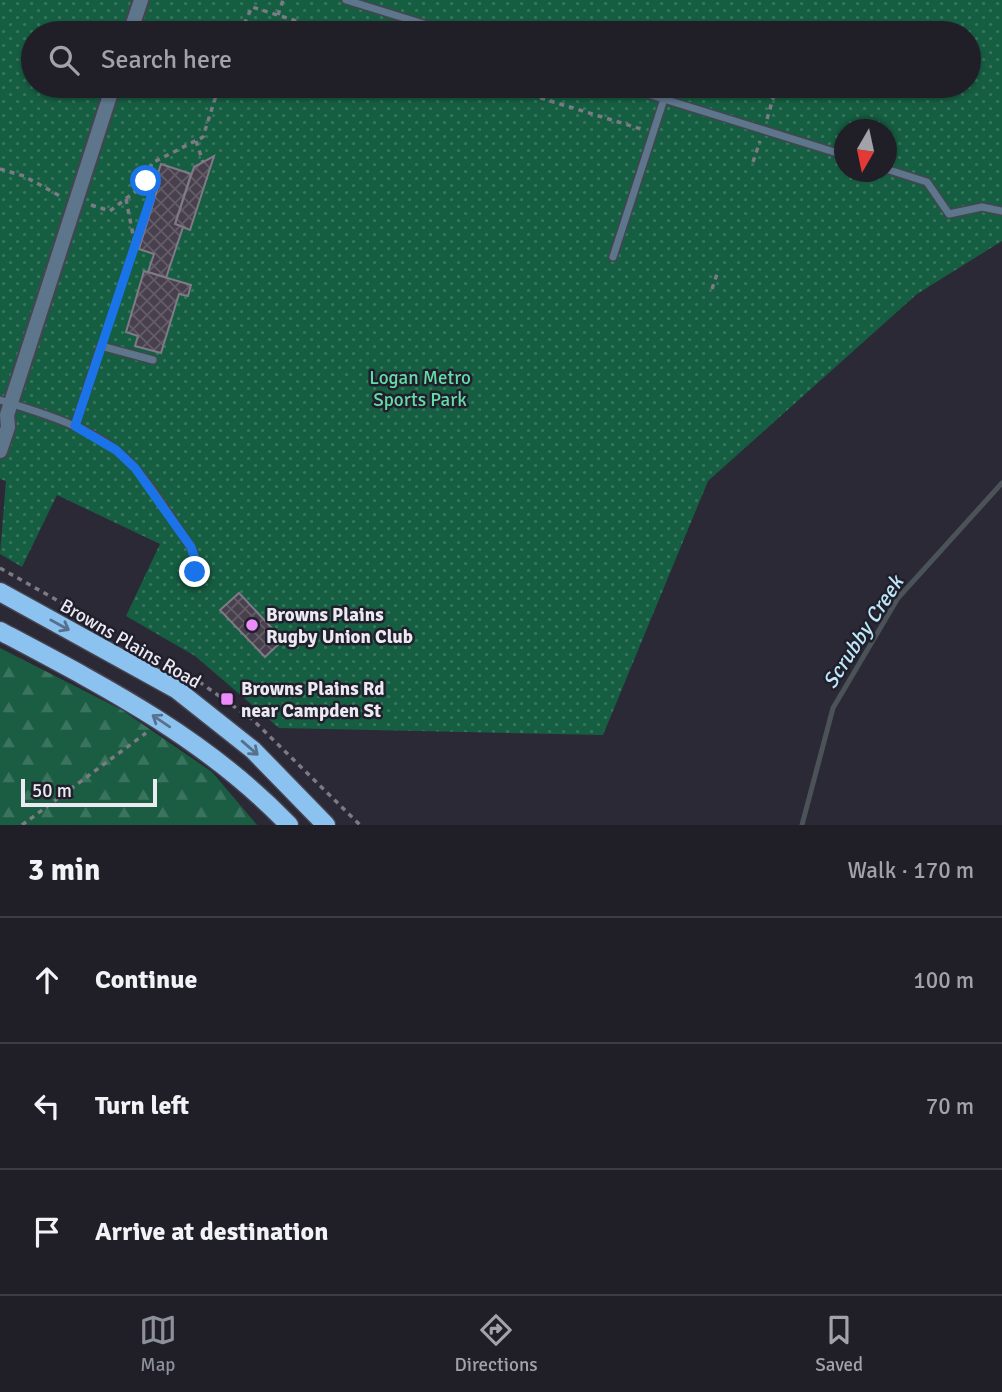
<!DOCTYPE html>
<html lang="en">
<head>
<meta charset="utf-8">
<style>
	:root { --surface:#201f28; --page:#282730; --text:#f1f3f6; --muted:#a2a2a8; --line:#3d3d45; --accent:#8c9099 }
	body { margin:0; font-family:Signika,sans-serif; background:var(--page); color:var(--text) }
	.compass { position:absolute; left:834px; top:119px; width:63px; height:63px; border-radius:50%; background:var(--surface); box-shadow:0 2px 5px #0004; rotate:189deg }
	.scale { position:absolute; left:21px; bottom:18px; width:136px; box-sizing:border-box; padding-left:7px; border:4px solid #ebeaf3; border-top:0; font-size:19px; line-height:24px; white-space:nowrap; color:#ebeaf3; -webkit-text-stroke:5px #211f2b; paint-order:stroke }
	.stop { position:absolute; width:21px; height:21px; margin:-16px; border:5px solid #1a73e8; border-radius:50%; background:#fff }
	.stop.end { background:#1a73e8; border-color:#fff; box-shadow:0 2px 7px #0008 }
	.list { margin:0; padding:0; list-style:none }
	h2 { display:flex; justify-content:space-between; align-items:center; height:91px; margin:0; padding:0 28px; font-size:30px }
	h2 small { font-size:23px; font-weight:400; color:var(--muted) }
	.list li { display:grid; grid-template-columns:46px 1fr auto; gap:21px; align-items:center; box-sizing:border-box; height:126px; padding:0 28px; border-top:2px solid var(--line) }
	.list b { display:block; font-size:26px; white-space:nowrap }
	.list em { font-size:23px; font-style:normal; color:var(--muted) }
	.icon { flex:none; width:38px; height:38px; fill:none; stroke:currentColor; stroke-width:2; stroke-linecap:round; stroke-linejoin:round }
	.map { position:relative; flex:none; width:1002px; height:825px; overflow:hidden }
	.search { position:absolute; background:var(--surface); box-shadow:0 2px 5px #0004; left:21px; right:21px; top:21px; height:77px; display:flex; align-items:center; gap:18px; box-sizing:border-box; padding:0 24px; border-radius:38px; color:var(--muted); font-size:26px }
	.sheet { height:469px; background:var(--surface) }
	nav { display:flex; justify-content:space-around; align-items:center; box-sizing:border-box; height:98px; border-top:2px solid var(--line); background:var(--surface); font-size:19px; color:var(--muted) }
	nav a { display:grid; justify-items:center; gap:4px }
	nav .on { color:var(--accent) }
	.map>svg:first-child { display:block }
</style>
</head>
<body>
<div class="map">
<svg width="1002" height="825" viewBox="0 0 1002 825">
	<defs>
		<pattern id="forest-firs" width="22" height="20" patternUnits="userSpaceOnUse" patternTransform="scale(1.75)"><rect width="22" height="20" fill="#1a5d42"/><path d="M5 1l3.5 6h-7zM16 11l3.5 6h-7z" fill="#3b745e"/></pattern>
		<pattern id="park-dots" width="8" height="8" patternUnits="userSpaceOnUse" patternTransform="scale(1.75)"><rect width="8" height="8" fill="#165e42"/><path d="M2 2h.1M6 6h.1" fill="none" stroke="#38755e" stroke-width="1.8" stroke-linecap="round"/></pattern>
		<pattern id="building-cross-hatch" width="8" height="8" patternUnits="userSpaceOnUse" patternTransform="scale(1.75)"><rect width="8" height="8" fill="#48414d"/><path d="M0 0l8 8M0 8l8-8" fill="none" stroke="#635d67"/></pattern>
	</defs>
	<rect width="100%" height="100%" fill="#2b2935"/>
	<!-- forest -->
	<polygon fill="url(#forest-firs)" points="0,648 122,710 212,772 257,825 0,825"/>
	<!-- park -->
	<path fill="url(#park-dots)" fill-rule="evenodd" d="M 0,0 L 1002,0 L 1002,241 L 917,294 L 708,481 L 603,735 L 279,728 L 195,656 L 126,616 L 160,544 L 57,495 L 22,567 L 0,554 L 6,481 L 0,479 ZM 33,33 L 969,33 L 969,86 L 33,86 ZM 844,130 L 886,130 L 886,172 L 844,172 Z"/>
	<g fill="none" stroke-linecap="round" stroke-linejoin="round">
		<!-- stream -->
		<polyline stroke="#4b5359" stroke-width="5" points="802,825 833,708 898,598 1002,483"/>
	</g>
	<!-- building -->
	<g fill="url(#building-cross-hatch)" stroke="#807987" stroke-width="2">
		<polygon points="214,156 190,230 175,224 194,167"/>
		<polygon points="161,164 191,174 175,224 183,227 166,278 148,272 154,254 139,249 158,187 154,186"/>
		<polygon points="144,271 191,285 188,296 179,294 161,353 135,346 138,336 126,332"/>
		<polygon points="239,593 283,640 265,657 220,610"/>
	</g>
	<g fill="none" stroke-linecap="round" stroke-linejoin="round">
		<!-- service casing -->
		<g stroke="#464450" stroke-width="10">
			<g id="service">
				<polyline points="346,0 453,33"/>
				<polyline points="622,86 844,155"/>
				<polyline points="886,169 927,182 949,214 982,207 1002,211"/>
				<polyline points="613,257 664,99"/>
				<path d="M 0,400 C 46,414 101,430 134,467 C 156,491 172,521 191,547 L 195,559 L 195,572"/>
				<polyline points="75,426 101,346 153,360"/>
			</g>
		</g>
		<!-- minor casing -->
		<g stroke="#464450" stroke-width="18">
			<g id="minor">
				<polyline points="130,33 141,0"/>
				<polyline points="0,451 8,427 7,415 113,86"/>
			</g>
		</g>
		<!-- primary casing -->
		<g stroke="#464450" stroke-width="21">
			<g id="primary">
				<polyline points="0,592 176,689 253,750 326,825"/>
				<path d="M 0,631 C 104,686 207,739 289,825"/>
			</g>
		</g>
		<!-- path -->
		<g stroke="#7c7a85" stroke-width="3.5" stroke-dasharray="5 5" stroke-linecap="butt">
			<polyline points="278,15 283,0"/>
			<polyline points="240,33 252,7 335,33"/>
			<polyline points="502,86 641,129"/>
			<polyline points="767,119 774,95"/>
			<polyline points="196,141 203,162"/>
			<polyline points="753,162 760,141"/>
			<polyline points="0,169 24,176 60,196"/>
			<polyline points="126,199 135,245"/>
			<polyline points="91,205 110,211 145,184 152,163 203,137 219,86"/>
			<polyline points="712,289 717,274"/>
			<polyline points="106,336 151,197 146,183"/>
			<polyline points="0,568 108,629"/>
			<polyline points="191,676 253,720 360,825"/>
			<polyline points="22,825 146,733"/>
		</g>
		<!-- service -->
		<use href="#service" stroke="#5d768c" stroke-width="7"/>
		<!-- minor -->
		<use href="#minor" stroke="#5d768c" stroke-width="14"/>
		<!-- primary -->
		<use href="#primary" stroke="#8cc2ef" stroke-width="18"/>
	</g>
	<!-- one-way arrows -->
	<defs><path id="oneway-shaft" d="M-6 0H5M1.5-3L5.5 0L1.5 3" fill="none" stroke-width="1.6" stroke-linecap="round" stroke-linejoin="round" transform="scale(1.75)"/></defs>
	<g stroke="#56708d">
		<use href="#oneway-shaft" transform="translate(60 625) rotate(29)"/>
		<use href="#oneway-shaft" transform="translate(161 721) rotate(-146)"/>
		<use href="#oneway-shaft" transform="translate(250 748) rotate(41)"/>
	</g>
	<g fill="none" stroke-linecap="round" stroke-linejoin="round">
		<!-- route -->
		<polyline stroke="#1a73e8" stroke-width="9" points="146,181 151,197 75,426 116,450 135,468 191,547 195,559 195,572"/>
	</g>
	<!-- markers -->
	<g fill="#ec8cfb" stroke="#211f2b" stroke-width="2.5">
		<circle cx="252" cy="625" r="7"/>
		<rect x="220" y="692" width="14" height="14" rx="3.5"/>
	</g>
	<g text-anchor="middle" stroke-width="5" stroke-linejoin="round" paint-order="stroke">
		<!-- park labels -->
		<g font-size="19" fill="#65dba8" stroke="#211f2b">
			<text x="420" y="384">Logan Metro<tspan x="420" dy="22">Sports Park</tspan></text>
		</g>
		<!-- poi labels -->
		<g font-size="19" font-weight="bold" fill="#ebeaf3" stroke="#211f2b" text-anchor="start">
			<text x="266" y="621">Browns Plains<tspan x="266" dy="22">Rugby Union Club</tspan></text>
			<text x="241" y="695">Browns Plains Rd<tspan x="241" dy="22">near Campden St</tspan></text>
		</g>
		<!-- street labels -->
		<g font-size="19" fill="#ebeaf3" stroke="#211f2b">
			<text transform="translate(131 643) rotate(30)" y="7">Browns Plains Road</text>
		</g>
		<!-- water labels -->
		<g font-size="21" font-style="italic" fill="#bde9fb" stroke="#211f2b">
			<text transform="translate(863 632) rotate(-57)" y="7">Scrubby Creek</text>
		</g>
	</g>
</svg>
<svg class="compass" viewBox="-18 -18 36 36"><path d="M0-13l5 13h-10z" fill="#e53935"/><path d="M0 13l5-13h-10z" fill="#a2a2a8"/></svg>
<div class="scale">50 m</div>
<div class="stop" style="left:146px;top:181px"></div>
<div class="stop end" style="left:195px;top:572px"></div>
<div class="search"><svg class="icon" aria-label="search" viewBox="0 0 24 24"><circle cx="10" cy="10" r="6"/><path d="M15 15l6 6"/></svg>Search here</div>
</div>
<section class="sheet">
<h2>3 min<small>Walk · 170 m</small></h2>
<ul class="list">
<li><svg class="icon" aria-label="ahead" viewBox="0 0 24 24"><path d="M12 20V5M6 11l6-6 6 6"/></svg><div><b>Continue</b></div><em>100 m</em></li>
<li><svg class="icon" aria-label="left" viewBox="0 0 24 24"><path d="M17 20v-9H6M10 6l-5 5 5 5"/></svg><div><b>Turn left</b></div><em>70 m</em></li>
<li><svg class="icon" aria-label="arrive" viewBox="0 0 24 24"><path d="M6 21V4h12l-3 4 3 4H6"/></svg><div><b>Arrive at destination</b></div></li>
</ul>
</section>
<nav>
<a class="on"><svg class="icon" aria-label="map" viewBox="0 0 24 24"><path d="M3 6l6-2 6 2 6-2v14l-6 2-6-2-6 2zM9 4v14M15 6v14"/></svg>Map</a>
<a><svg class="icon" aria-label="directions" viewBox="0 0 24 24"><path d="M12 3l9 9-9 9-9-9zM9 14v-3h6M13 9l2 2-2 2"/></svg>Directions</a>
<a><svg class="icon" aria-label="saved" viewBox="0 0 24 24"><path d="M7 4h10v16l-5-4-5 4z"/></svg>Saved</a>
</nav>
</body>
</html>
